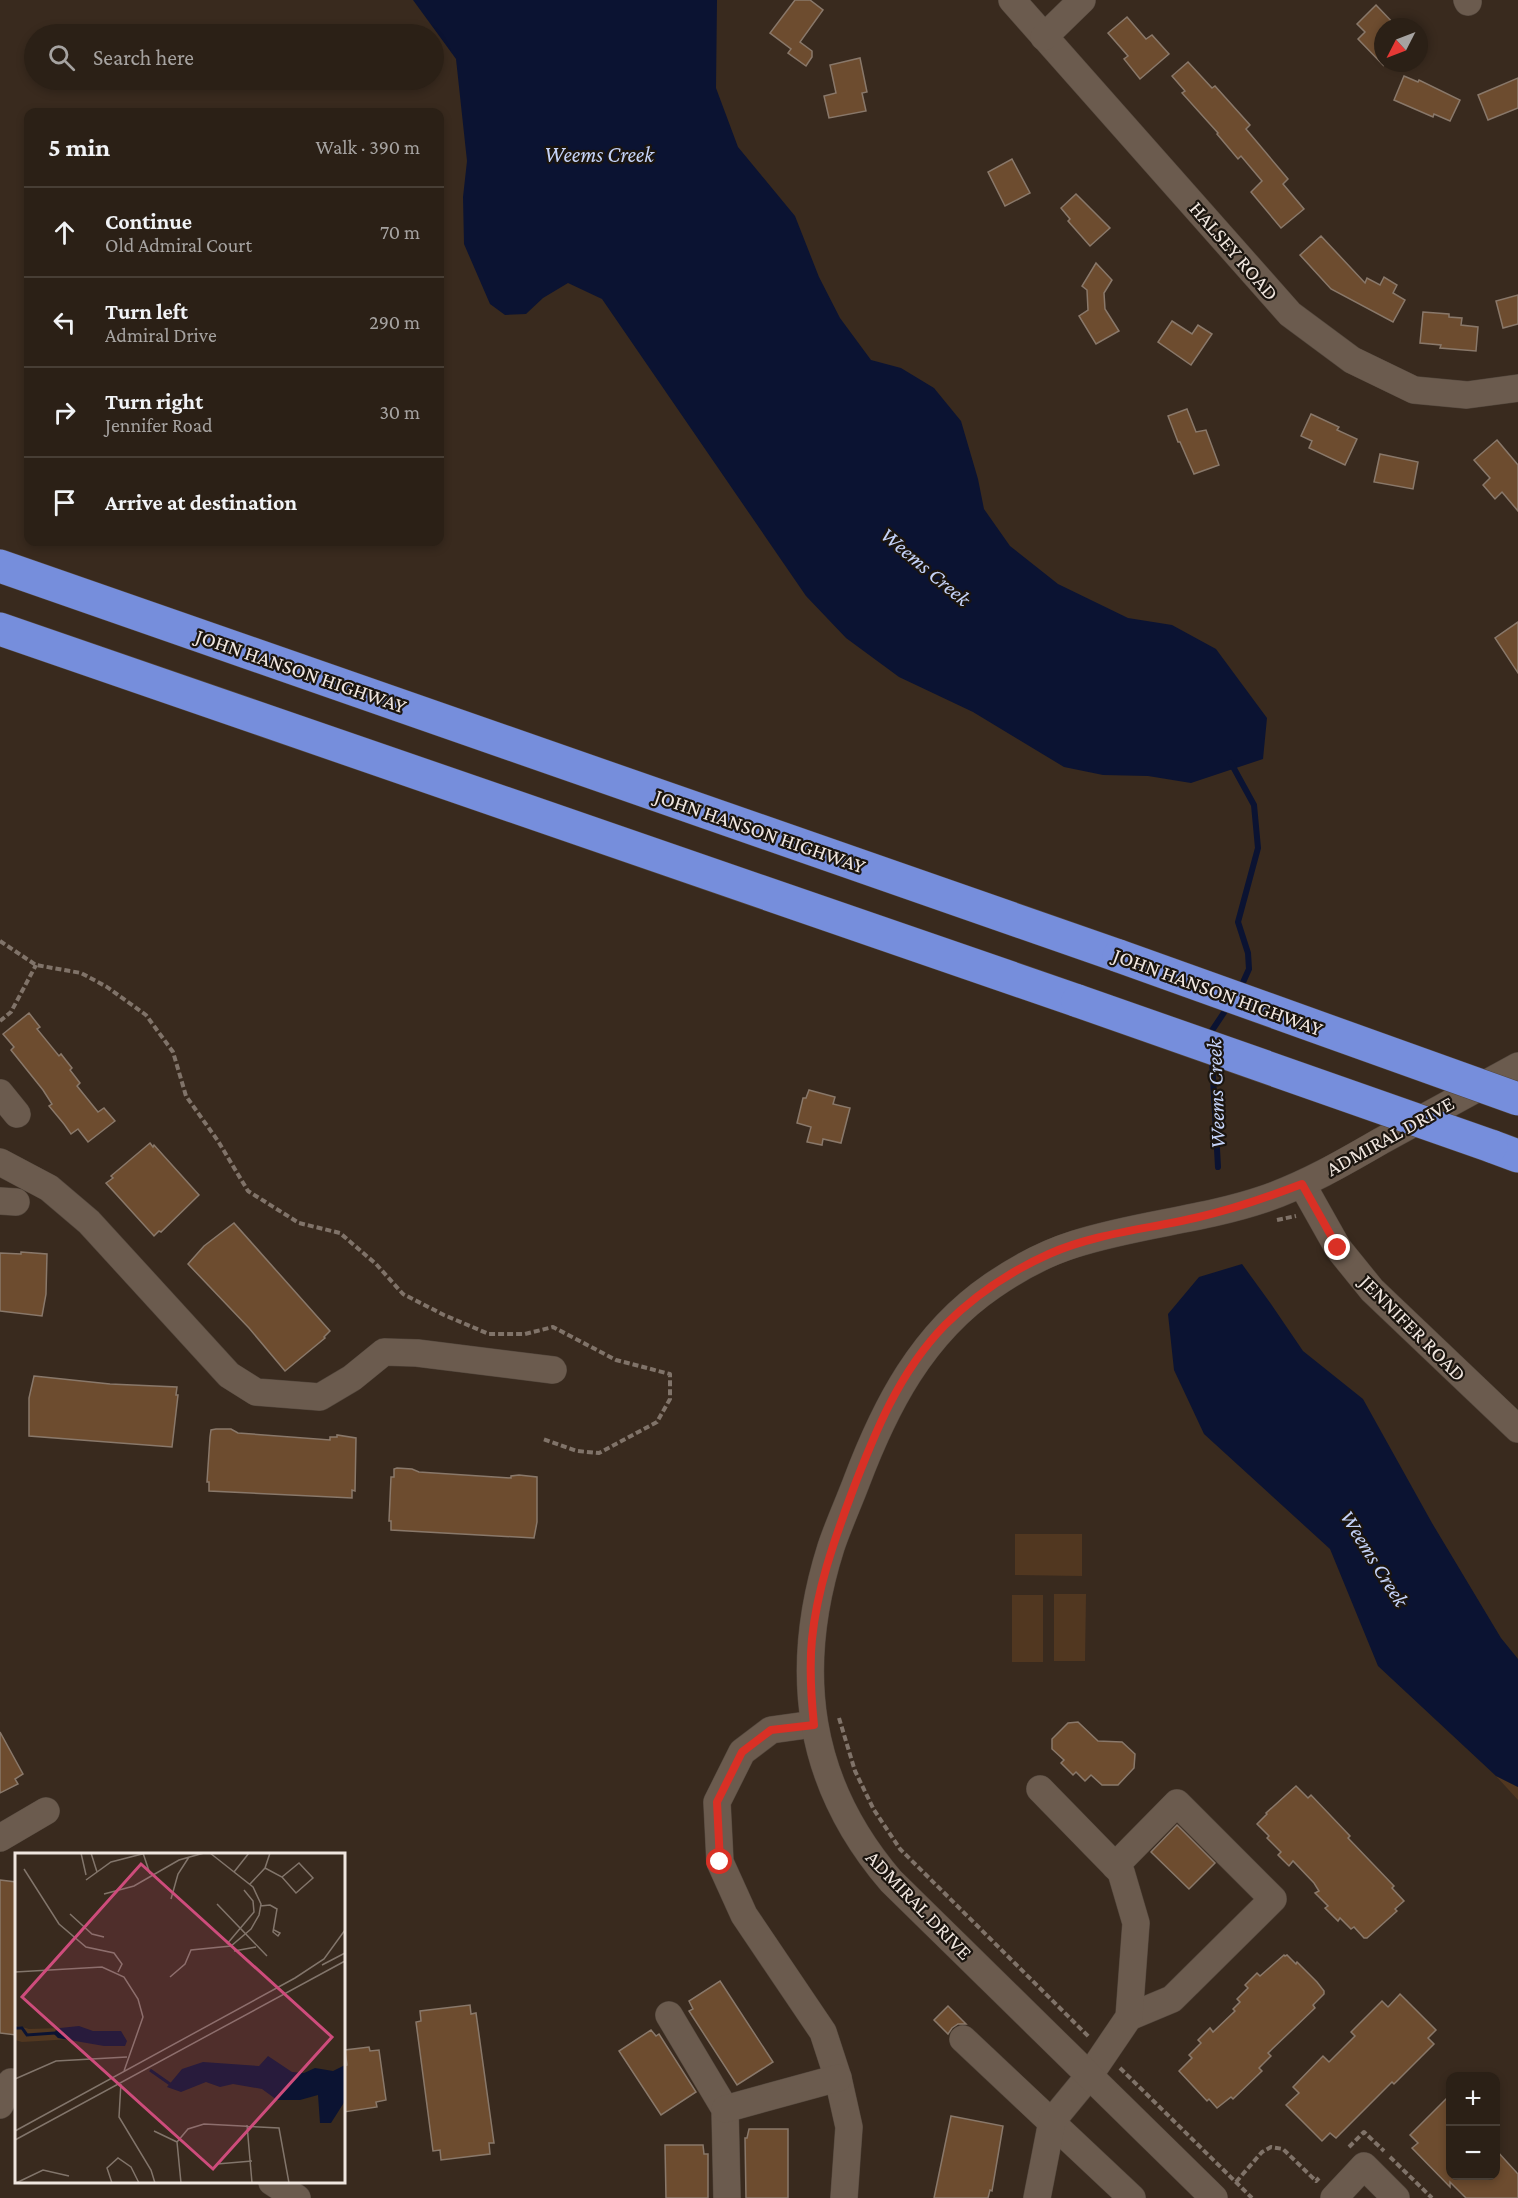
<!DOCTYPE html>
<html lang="en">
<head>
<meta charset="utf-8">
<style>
	:root { --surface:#2b2016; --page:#33281f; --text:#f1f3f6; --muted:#a6a3a1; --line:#473e35 }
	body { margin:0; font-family:"Crimson Pro",serif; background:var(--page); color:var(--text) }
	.controls { position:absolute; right:18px; bottom:18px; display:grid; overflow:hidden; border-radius:12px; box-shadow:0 3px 9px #0003 }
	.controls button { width:54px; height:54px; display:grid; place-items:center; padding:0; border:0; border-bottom:2px solid var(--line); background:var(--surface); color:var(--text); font:30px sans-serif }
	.compass { position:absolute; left:1374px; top:18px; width:54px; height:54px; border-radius:50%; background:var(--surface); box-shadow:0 3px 9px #0003; rotate:228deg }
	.stop { position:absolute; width:18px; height:18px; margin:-14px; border:4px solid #d93025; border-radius:50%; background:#fff }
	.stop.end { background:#d93025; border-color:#fff; box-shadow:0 2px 6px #0008 }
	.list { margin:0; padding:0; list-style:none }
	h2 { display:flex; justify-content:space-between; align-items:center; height:78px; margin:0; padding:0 24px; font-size:26px }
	h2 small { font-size:20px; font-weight:400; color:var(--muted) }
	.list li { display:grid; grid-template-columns:39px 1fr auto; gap:18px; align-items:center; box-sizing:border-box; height:90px; padding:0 24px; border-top:2px solid var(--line) }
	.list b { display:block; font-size:22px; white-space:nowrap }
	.list p { margin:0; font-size:20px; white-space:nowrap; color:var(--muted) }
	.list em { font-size:20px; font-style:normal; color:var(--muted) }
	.icon { flex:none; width:33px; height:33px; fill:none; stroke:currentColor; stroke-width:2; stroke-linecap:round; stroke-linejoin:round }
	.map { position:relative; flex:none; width:1518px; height:2198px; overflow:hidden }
	.search { position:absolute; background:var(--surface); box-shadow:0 3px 9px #0003; left:24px; top:24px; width:420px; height:66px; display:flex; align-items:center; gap:15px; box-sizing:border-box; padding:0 21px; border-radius:33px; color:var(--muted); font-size:22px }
	.panel { position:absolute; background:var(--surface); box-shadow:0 3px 9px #0003; left:24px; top:108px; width:420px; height:438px; border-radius:12px }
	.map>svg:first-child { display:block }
</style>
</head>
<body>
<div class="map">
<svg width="1518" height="2198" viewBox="0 0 1518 2198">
	<rect width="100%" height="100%" fill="#392a1e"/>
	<!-- green -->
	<g fill="#513720">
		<polygon points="1015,1534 1082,1534 1082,1576 1015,1575"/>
		<polygon points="1054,1594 1086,1594 1085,1661 1054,1661"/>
		<rect x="1012" y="1595" width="31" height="67"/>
		<polygon points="1496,1776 1518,1787 1518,1800"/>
	</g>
	<!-- water -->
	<g fill="#0b1332">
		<polygon points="413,0 717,0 716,88 738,147 795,216 819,277 840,318 871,360 901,368 934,388 961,421 978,479 984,509 1010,546 1058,584 1128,618 1172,625 1216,649 1267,718 1263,759 1191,783 1148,776 1103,775 1064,767 973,712 899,677 846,638 806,596 602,299 568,283 543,298 526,314 505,315 490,304 464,244 463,197 467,161 456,59"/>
		<polygon points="1242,1264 1271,1304 1303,1351 1363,1399 1432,1523 1501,1638 1518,1659 1518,1787 1496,1776 1378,1666 1330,1549 1204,1434 1174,1370 1168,1314 1199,1277"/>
	</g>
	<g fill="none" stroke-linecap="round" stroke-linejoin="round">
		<!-- stream -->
		<g stroke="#0b1332" stroke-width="6">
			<polyline points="1231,763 1254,805 1258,848 1238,922 1248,953 1249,969 1240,989"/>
			<polyline points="1211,1038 1211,1032 1229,1005"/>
			<polyline points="1212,1060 1218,1167"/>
		</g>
	</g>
	<!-- building -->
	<g fill="#6d4c2f" stroke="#89786a" stroke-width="1.5">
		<polygon points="795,0 810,0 823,10 800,42 812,51 812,57 806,66 788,53 791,49 770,33"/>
		<polygon points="1376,5 1397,27 1383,27 1383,65 1358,39 1365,32 1357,24"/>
		<polygon points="1127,17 1146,39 1152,35 1169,54 1140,79 1124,59 1128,56 1108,33"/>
		<polygon points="860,58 867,92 862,93 866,111 829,118 824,96 836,93 830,65"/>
		<polygon points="1188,62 1212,88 1215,86 1250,125 1246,129 1288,179 1283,184 1304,209 1281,228 1251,192 1262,181 1241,156 1238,159 1217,134 1218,133 1182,93 1185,91 1172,76"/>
		<polygon points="1404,76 1418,82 1419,80 1460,100 1450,121 1434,114 1433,117 1394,100"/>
		<polygon points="1518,78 1518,108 1488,120 1478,95"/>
		<polygon points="1012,159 1030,193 1005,206 988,172"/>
		<polygon points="1076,194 1110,228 1090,246 1068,221 1070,219 1061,208"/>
		<polygon points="1321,236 1365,283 1367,278 1380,285 1384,277 1397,285 1393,293 1405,300 1393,322 1331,289 1300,255"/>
		<polygon points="1096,263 1112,280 1104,293 1105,309 1119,331 1096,344 1079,316 1088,310 1087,290 1082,286"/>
		<polygon points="1518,295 1518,324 1503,328 1496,301"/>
		<polygon points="1423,312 1449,314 1449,317 1462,318 1461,325 1478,327 1476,351 1440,348 1441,345 1420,343"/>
		<polygon points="1172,321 1192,334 1198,325 1212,334 1191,365 1158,342"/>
		<polygon points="1187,409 1196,432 1206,430 1219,465 1194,474 1180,442 1178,442 1168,416"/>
		<polygon points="1311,414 1339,427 1337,430 1357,439 1345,465 1309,448 1312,441 1301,436"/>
		<polygon points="1497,440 1518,465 1518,511 1502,492 1495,499 1483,485 1490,478 1474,460"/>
		<polygon points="1380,454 1418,462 1413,489 1374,482"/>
		<polygon points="1518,622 1518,673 1495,638"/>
		<polygon points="29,1013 40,1027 37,1029 59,1056 61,1054 72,1068 70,1070 80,1083 77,1086 98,1112 104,1108 115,1121 88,1142 78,1129 71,1134 64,1124 49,1106 52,1104 43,1090 11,1050 14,1047 3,1034"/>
		<polygon points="809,1090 835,1097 833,1104 850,1108 841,1143 823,1139 822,1145 807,1142 811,1127 797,1123 803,1098 806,1098"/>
		<polygon points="150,1143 153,1147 154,1145 199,1195 161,1232 159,1231 154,1236 106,1183 113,1178 111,1176"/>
		<polygon points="234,1223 330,1331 324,1337 325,1338 285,1371 249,1328 188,1264 204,1246"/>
		<polygon points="21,1252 47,1254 46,1294 42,1316 0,1311 0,1253 21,1254"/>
		<polygon points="34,1376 110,1384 177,1387 176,1395 178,1395 172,1447 29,1436 29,1398"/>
		<polygon points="216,1429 231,1429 238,1433 330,1440 330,1437 337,1437 337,1435 356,1438 355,1491 352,1490 352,1498 209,1491 209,1482 207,1482 210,1437 211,1430"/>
		<polygon points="397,1468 412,1469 419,1472 511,1478 511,1476 519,1475 537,1477 537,1522 534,1538 391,1530 391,1521 389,1521 391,1477 394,1477 394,1469"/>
		<polygon points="1078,1722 1098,1741 1122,1742 1135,1754 1134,1768 1118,1785 1102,1785 1091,1775 1085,1781 1076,1772 1073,1775 1061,1763 1064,1760 1052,1749 1052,1739 1068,1723"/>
		<polygon points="0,1732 23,1774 15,1779 18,1784 0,1793"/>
		<polygon points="1296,1786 1308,1798 1311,1795 1350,1836 1348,1838 1394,1886 1392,1888 1404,1901 1395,1909 1397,1911 1367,1938 1364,1938 1354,1927 1351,1929 1340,1918 1338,1921 1325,1908 1328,1906 1315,1893 1319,1891 1314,1883 1293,1861 1289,1866 1278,1855 1281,1852 1267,1838 1269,1836 1257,1824 1267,1814 1266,1813"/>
		<polygon points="1177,1825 1215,1863 1189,1889 1151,1852"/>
		<polygon points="0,1880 16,1882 16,2035 0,2033"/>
		<polygon points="1284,1955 1285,1956 1287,1955 1296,1964 1297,1962 1317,1982 1324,1991 1324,1994 1313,2005 1315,2008 1268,2053 1271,2056 1259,2068 1262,2071 1233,2099 1231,2097 1217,2108 1209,2099 1207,2101 1179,2071 1192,2058 1189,2055 1201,2043 1198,2040 1210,2028 1213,2032 1235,2011 1233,2009 1240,2002 1237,1999 1248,1988 1245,1985 1257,1973 1260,1976"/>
		<polygon points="720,1981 773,2062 737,2085 689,2011 693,2009 689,2001"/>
		<polygon points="1400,1994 1436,2030 1428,2038 1434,2044 1394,2084 1392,2082 1336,2138 1330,2133 1322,2141 1286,2105 1299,2093 1293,2087 1323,2056 1329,2062 1355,2036 1351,2032 1382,2001 1388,2007"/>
		<polygon points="470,2005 471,2014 476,2013 494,2143 489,2143 490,2154 441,2160 440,2150 433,2151 416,2022 421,2021 420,2011"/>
		<polygon points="948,2006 966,2024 958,2024 952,2028 948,2034 934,2020"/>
		<polygon points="651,2030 656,2036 659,2034 696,2092 661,2115 619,2051"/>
		<polygon points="369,2047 370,2051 379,2050 386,2100 376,2102 377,2107 344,2112 344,2066 347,2065 345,2050"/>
		<polygon points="1450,2095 1450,2175 1496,2175 1496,2150 1518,2174 1518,2198 1466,2198 1450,2182 1450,2187 1412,2148 1418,2143 1410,2135"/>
		<polygon points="951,2116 1003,2126 992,2191 990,2190 988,2198 934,2198"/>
		<polygon points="749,2129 788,2129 788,2198 746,2198 745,2138 747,2138"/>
		<polygon points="665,2145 703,2145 704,2154 708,2154 708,2198 666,2198"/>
	</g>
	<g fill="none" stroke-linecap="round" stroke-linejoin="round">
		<!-- minor casing -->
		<g stroke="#52463c" stroke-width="28">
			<g id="minor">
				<polyline points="1012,0 1290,314 1352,360 1414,390 1467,395 1518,388"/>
				<polyline points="1467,0 1468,2"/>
				<polyline points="1044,37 1082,0"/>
				<polyline points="0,1093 17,1114"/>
				<polyline points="0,1162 49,1188 89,1222 229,1375 256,1392 320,1397 352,1378 384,1352 417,1353 553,1370"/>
				<polyline points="1302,1184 1338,1248 1372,1290 1518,1429"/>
				<polyline points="0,1201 16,1202"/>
				<polyline points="814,1724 771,1730 742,1752 717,1802 720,1862 744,1915 823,2032 838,2078 849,2127 844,2198"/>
				<polyline points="0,1838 46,1811"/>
				<polyline points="1115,1866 1177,1803 1273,1899 1172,1999 1129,2017"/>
				<polyline points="669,2015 725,2109 727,2198"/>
				<polyline points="963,2039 1132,2198"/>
				<polyline points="0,2105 11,2082"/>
				<polyline points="725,2109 838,2078"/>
				<polyline points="272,2182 297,2198"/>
				<polyline points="1037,2198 1052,2121 1089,2076 1129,2017 1136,1923 1121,1872 1040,1789"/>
				<path d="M 1214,2198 L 891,1881 C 806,1782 792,1670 831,1547 C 838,1526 848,1504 856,1483 C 885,1406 922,1334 992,1286 C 1018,1268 1046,1253 1075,1244 C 1137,1224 1202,1220 1264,1199 C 1305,1185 1343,1163 1381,1141 C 1427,1116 1472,1091 1518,1066"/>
				<polyline points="1334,2198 1364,2166 1396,2198"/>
			</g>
		</g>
		<!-- highway casing -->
		<g stroke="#52463c" stroke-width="34">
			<g id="highway">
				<polyline points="0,566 1119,956"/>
				<polyline points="0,629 1078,1001"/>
				<polyline points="1491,1146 1518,1156"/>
			</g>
		</g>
		<!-- path -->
		<g stroke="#807369" stroke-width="4" stroke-dasharray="6 3" stroke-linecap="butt">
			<polyline points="0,941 36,965 81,973 107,987 146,1015 173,1052 186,1096 218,1141 248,1191 299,1223 340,1233 376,1264 403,1294 444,1315 489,1334 525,1334 553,1327 616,1360 670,1374 670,1399 657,1422 599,1453 577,1451 543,1439"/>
			<polyline points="0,1021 11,1012 36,965"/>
			<polyline points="1277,1220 1296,1216"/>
			<polyline points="839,1718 855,1771 874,1810 900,1849 1089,2037"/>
			<polyline points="1120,2068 1252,2198"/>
			<polyline points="1349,2147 1364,2132 1384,2151"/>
			<polyline points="1390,2157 1432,2198"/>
			<polyline points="1236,2182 1262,2152 1271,2147 1283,2149 1316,2181 1319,2178"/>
		</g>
		<!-- minor -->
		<use href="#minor" stroke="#6b5b4e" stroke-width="27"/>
		<!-- highway -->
		<use href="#highway" stroke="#768edc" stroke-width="33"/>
		<!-- highway-bridge casing -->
		<g stroke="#52463c" stroke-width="34" stroke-linecap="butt">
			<g id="highway-bridge">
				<polyline points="1119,956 1518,1099"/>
				<polyline points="1078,1001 1491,1146"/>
			</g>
		</g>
		<!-- highway-bridge -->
		<use href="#highway-bridge" stroke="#768edc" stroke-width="33"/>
	</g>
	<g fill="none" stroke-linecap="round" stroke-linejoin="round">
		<!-- route -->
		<path stroke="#d93025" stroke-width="8" d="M 720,1862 L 717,1802 L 742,1752 L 771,1730 L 814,1725 C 811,1696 809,1668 812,1639 C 817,1589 834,1541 851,1495 C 874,1434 899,1372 945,1325 C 975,1295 1011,1271 1049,1254 C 1096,1233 1149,1229 1199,1217 C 1234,1209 1268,1197 1302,1184 L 1338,1248"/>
	</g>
	<g text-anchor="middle" stroke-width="4.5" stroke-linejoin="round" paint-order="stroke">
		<!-- street labels -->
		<g font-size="21" fill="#f0e6df" stroke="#1b150f">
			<text transform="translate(1234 251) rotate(49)" y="7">HALSEY ROAD</text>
			<text transform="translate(301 671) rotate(19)" y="7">JOHN HANSON HIGHWAY</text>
			<text transform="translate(760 831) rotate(19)" y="7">JOHN HANSON HIGHWAY</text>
			<text transform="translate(1218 992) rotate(20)" y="7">JOHN HANSON HIGHWAY</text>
			<text transform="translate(1390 1136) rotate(-29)" y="7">ADMIRAL DRIVE</text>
			<text transform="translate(1413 1328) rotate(45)" y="7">JENNIFER ROAD</text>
			<text transform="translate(919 1905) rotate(46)" y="7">ADMIRAL DRIVE</text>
		</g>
		<!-- water labels -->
		<g font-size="22" font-style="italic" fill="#c5d3f9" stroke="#1b150f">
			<text x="599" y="162">Weems Creek</text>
			<text transform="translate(926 566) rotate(40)" y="8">Weems Creek</text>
			<text transform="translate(1215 1094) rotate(-92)" y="8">Weems Creek</text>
			<text transform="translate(1375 1558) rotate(58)" y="8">Weems Creek</text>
		</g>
	</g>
	<!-- overview -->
	<g transform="translate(15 1853)">
		<rect width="330" height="330" fill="#392a1e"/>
		<path d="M 0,172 L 14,176 L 45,175 L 40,177 L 43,185 L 57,186 L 7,189 L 0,187 Z" fill="#513720"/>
		<path d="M 64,173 L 78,178 L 106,178 L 112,188 L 110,193 L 89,193 L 43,185 L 38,180 L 45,175 ZM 253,203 L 277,219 L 289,220 L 300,215 L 318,218 L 330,212 L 330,248 L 316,270 L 305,270 L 303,242 L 285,247 L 262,247 L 247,236 L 218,231 L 205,234 L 191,229 L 166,239 L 152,234 L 167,216 L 188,209 L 244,213 Z" fill="#0b1332"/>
		<path fill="none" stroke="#0b1332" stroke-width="3" d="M 0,175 L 7,175 L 12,182 L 40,180M 135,217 L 155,231"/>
		<path fill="none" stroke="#82756b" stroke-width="1.5" d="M 66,0 L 71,22M 76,0 L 82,19M 128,0 L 135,21M 250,15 L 267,24 L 281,40 L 298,25 L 284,10 L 267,24M 9,16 L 44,71 L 71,94 L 99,100 L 107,111 L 103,119M 219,19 L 234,0M 71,27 L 96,9 L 131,0M 235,31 L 250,15 L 255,0M 89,41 L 119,33 L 164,7 L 189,0M 156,46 L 163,21 L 174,4M 202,51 L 252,103M 245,53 L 255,52 L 262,56 L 258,79 L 263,83 L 265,80 L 259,77M 55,61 L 77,81 L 89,84M 212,91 L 239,59 L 238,48 L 229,37M 219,98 L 241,94M 307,112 L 330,100M 0,119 L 87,114 L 109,124 L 123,146 L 128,164 L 109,218M 155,124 L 170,111 L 176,97 L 216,93 L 236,76 L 244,62 L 246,51 L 238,34 L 195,0M 0,226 L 41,208 L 112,204M 106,229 L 104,264 L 136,317 L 140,330M 232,272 L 237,330M 0,278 L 280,125 L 309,106 L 330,77M 139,278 L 162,289M 0,287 L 330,108M 202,311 L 237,308M 1,330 L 28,317 L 54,323M 97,330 L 92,315 L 103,305 L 116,314 L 124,330M 166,330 L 162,289 L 173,276 L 189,271 L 264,275 L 274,330"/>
		<path fill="#ce4c7c" fill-opacity="0.15" stroke="#ce4c7c" stroke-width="3" d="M 126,11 L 317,184 L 198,316 L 7,144 Z"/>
		<rect width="330" height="330" fill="none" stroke="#f0e6df" stroke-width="3"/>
	</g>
</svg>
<div class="controls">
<button>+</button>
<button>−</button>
</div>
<svg class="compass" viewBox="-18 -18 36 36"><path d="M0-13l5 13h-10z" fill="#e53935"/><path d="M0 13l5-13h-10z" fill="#a6a3a1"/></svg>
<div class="stop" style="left:720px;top:1862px"></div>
<div class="stop end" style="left:1338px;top:1248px"></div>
<div class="search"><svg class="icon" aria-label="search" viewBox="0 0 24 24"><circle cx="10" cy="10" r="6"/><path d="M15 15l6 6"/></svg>Search here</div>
<section class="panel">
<h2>5 min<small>Walk · 390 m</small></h2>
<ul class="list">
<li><svg class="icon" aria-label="ahead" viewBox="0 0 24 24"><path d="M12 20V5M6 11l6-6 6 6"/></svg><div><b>Continue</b><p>Old Admiral Court</p></div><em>70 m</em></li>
<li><svg class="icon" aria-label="left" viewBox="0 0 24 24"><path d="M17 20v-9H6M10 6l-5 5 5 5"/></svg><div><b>Turn left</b><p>Admiral Drive</p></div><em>290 m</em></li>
<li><svg class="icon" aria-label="right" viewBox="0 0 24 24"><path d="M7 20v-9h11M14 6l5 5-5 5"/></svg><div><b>Turn right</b><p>Jennifer Road</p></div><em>30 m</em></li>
<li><svg class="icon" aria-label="arrive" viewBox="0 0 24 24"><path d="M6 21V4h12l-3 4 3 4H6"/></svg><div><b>Arrive at destination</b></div></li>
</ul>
</section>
</div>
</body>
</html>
